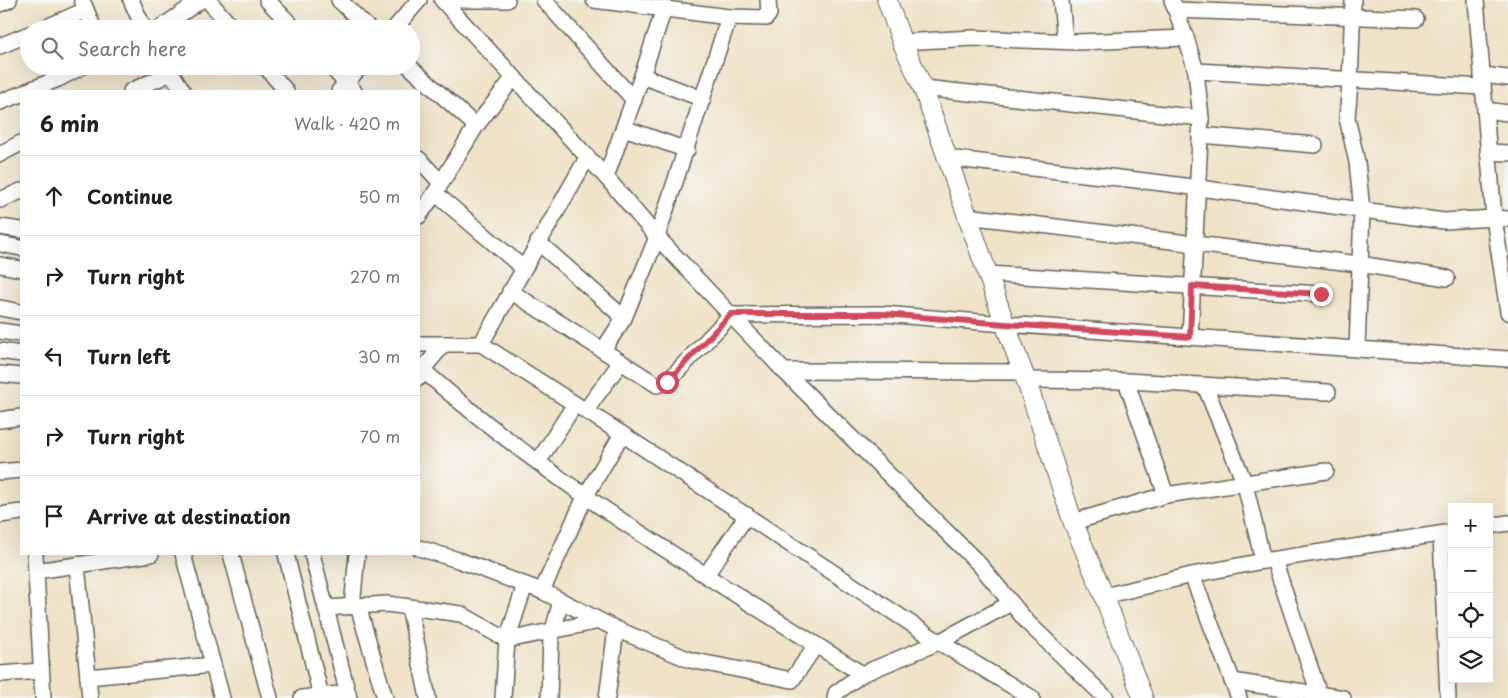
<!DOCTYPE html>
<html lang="en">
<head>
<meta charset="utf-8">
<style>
	:root { --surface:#fff; --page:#f6f6f6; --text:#202124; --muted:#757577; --line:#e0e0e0 }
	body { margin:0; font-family:"Playpen Sans",sans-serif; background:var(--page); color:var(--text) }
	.controls { position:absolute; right:15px; bottom:15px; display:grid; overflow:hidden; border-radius:0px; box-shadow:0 5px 20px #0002 }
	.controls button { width:45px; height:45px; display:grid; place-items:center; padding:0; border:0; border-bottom:1px solid var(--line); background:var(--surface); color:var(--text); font:25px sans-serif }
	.stop { position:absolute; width:15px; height:15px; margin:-11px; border:4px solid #d1495b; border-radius:50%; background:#fff }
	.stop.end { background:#d1495b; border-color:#fff; box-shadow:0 1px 5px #0008 }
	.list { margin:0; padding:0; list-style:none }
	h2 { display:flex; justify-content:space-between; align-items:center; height:65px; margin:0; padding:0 20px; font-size:21px }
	h2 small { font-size:16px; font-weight:400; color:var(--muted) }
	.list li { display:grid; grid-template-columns:32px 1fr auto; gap:15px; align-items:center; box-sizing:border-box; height:80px; padding:0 20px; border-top:1px solid var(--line) }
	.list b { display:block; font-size:19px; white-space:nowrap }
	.list em { font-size:16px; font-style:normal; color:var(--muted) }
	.icon { flex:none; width:28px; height:28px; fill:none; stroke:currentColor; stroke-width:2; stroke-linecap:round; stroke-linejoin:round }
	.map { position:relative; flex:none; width:1508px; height:698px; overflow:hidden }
	.search { position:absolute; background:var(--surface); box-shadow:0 5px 20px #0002; left:20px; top:20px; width:400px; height:55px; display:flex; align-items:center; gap:12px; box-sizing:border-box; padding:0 18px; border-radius:28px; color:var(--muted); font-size:19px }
	.panel { position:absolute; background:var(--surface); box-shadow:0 5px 20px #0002; left:20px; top:90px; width:400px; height:465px; border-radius:0px }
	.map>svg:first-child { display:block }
</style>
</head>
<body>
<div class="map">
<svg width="1508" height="698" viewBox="0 0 1508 698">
	<rect width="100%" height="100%" fill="#f6f6f2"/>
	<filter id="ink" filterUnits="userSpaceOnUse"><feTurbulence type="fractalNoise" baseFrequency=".02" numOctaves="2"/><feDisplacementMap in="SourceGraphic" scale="10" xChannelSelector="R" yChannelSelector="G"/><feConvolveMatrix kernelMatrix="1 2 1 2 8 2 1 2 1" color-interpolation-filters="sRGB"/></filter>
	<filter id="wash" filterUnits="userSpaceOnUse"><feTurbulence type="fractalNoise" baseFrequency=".0096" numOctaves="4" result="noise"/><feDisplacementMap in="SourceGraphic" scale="20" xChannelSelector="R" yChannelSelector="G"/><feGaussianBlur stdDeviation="1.12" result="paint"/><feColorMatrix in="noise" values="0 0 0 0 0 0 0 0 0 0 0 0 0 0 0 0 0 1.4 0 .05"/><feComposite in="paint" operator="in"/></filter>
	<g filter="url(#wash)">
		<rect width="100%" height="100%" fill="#efe2c6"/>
	</g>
	<g filter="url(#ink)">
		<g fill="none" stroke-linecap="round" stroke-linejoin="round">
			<!-- minor casing -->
			<g stroke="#666158" stroke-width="18">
				<g id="minor">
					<polyline points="82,0 94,29"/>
					<polyline points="131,0 144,29"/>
					<polyline points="208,0 233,29"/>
					<polyline points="267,0 295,29"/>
					<polyline points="339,0 369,29"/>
					<polyline points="442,0 606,177 657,237 784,371 979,564 1028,623 1106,698"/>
					<polyline points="443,0 507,0"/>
					<polyline points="544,0 634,100"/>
					<polyline points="1061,0 1065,41"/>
					<polyline points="1172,0 1186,38 1196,71 1201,118 1190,337"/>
					<polyline points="1353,0 1350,84 1347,118 1357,162 1362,210 1357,349"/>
					<polyline points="1476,0 1494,218 1508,312"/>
					<polyline points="0,4 9,0"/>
					<polyline points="1176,10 1416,19"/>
					<polyline points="729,17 766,18 769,14 768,0"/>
					<polyline points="42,29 86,10"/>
					<polyline points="159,29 201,0"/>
					<polyline points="394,29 419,0"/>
					<polyline points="902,42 973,38 1077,42 1186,38"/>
					<polyline points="0,46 29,34"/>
					<polyline points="167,66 183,91"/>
					<polyline points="265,66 286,91"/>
					<polyline points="330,66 354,91"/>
					<polyline points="409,66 476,126 435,193"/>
					<polyline points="1196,71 1483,87"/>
					<polyline points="1482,75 1508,78"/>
					<polyline points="642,76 703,99"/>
					<polyline points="923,88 1201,118"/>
					<polyline points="27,91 58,79 83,66"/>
					<polyline points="131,91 171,73"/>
					<polyline points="339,91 361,66"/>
					<polyline points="0,102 21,94"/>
					<polyline points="1485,110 1508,113"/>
					<polyline points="476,126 514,77"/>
					<polyline points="624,128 687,150"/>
					<polyline points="1200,135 1315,145"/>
					<polyline points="1488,152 1508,153"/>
					<polyline points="0,154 21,143"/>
					<polyline points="587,158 481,344 622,434 939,642 1032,698"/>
					<polyline points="947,158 1162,183 1444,221 1494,218 1508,219"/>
					<polyline points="419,159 441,183"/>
					<polyline points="606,177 642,76 664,9"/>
					<polyline points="0,200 21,191"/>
					<polyline points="419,216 435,193 523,268"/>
					<polyline points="967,216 1359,264 1447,278"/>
					<polyline points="0,227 21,230"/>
					<polyline points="538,242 624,318 657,237 729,17 594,0"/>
					<polyline points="0,244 21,248"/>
					<polyline points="0,265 21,269"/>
					<polyline points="988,274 1321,294"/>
					<polyline points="510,291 657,385 667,382 731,315 883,314 1005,324 1357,349 1508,359"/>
					<polyline points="0,308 21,312"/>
					<polyline points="0,331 21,334"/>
					<polyline points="419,344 481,344"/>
					<polyline points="603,350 624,318"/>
					<polyline points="0,351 21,354"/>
					<polyline points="422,370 444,344"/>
					<polyline points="784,371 1023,372"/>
					<polyline points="0,374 21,376"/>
					<path d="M 419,378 L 424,371 C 557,489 712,578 862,674 L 939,642 L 1011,603"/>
					<polyline points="1026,380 1126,381 1328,392"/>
					<polyline points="1126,381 1166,495"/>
					<polyline points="1205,386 1245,484 1263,561"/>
					<polyline points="586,410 621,362"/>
					<polyline points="0,420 21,417"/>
					<polyline points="538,462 575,404"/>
					<polyline points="0,472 21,470"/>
					<polyline points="0,515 21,512"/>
					<polyline points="1073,522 1166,495 1326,471"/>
					<polyline points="1489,526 1508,523"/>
					<polyline points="1441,534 1448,698"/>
					<polyline points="419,548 458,560 542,591 585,497 622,434"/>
					<polyline points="35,554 43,698"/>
					<polyline points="183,554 222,698"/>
					<polyline points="231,554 270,698"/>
					<polyline points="286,554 321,696"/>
					<polyline points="312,554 349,698"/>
					<polyline points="1274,560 1319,694"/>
					<polyline points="77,565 90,698"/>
					<polyline points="36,571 151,554"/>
					<polyline points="706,575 747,515"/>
					<polyline points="1192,575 1239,698"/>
					<polyline points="525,585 507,640 600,621"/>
					<polyline points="542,591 616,629 607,698"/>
					<polyline points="1104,596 1192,575 1263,561 1452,532"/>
					<polyline points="358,606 385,698"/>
					<polyline points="352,607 357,554"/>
					<polyline points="409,607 428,698"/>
					<polyline points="326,608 387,604 461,614 507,640 503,698"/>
					<polyline points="616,629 690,660 792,680 816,645"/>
					<polyline points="0,674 41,671"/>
					<polyline points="88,677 213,665"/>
					<polyline points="1232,681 1343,698"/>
					<polyline points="302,698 348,693"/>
					<polyline points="549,698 551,638 561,601"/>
					<polyline points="835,698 836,693 862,674"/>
				</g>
			</g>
			<!-- major casing -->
			<g stroke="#666158" stroke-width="21">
				<polyline id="major" points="887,0 902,42 923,88 1005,324 1026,380 1073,522 1104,596 1143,698"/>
			</g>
			<!-- minor -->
			<use href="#minor" stroke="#fff" stroke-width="15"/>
			<!-- major -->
			<use href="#major" stroke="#fff" stroke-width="19"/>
		</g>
	</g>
	<g fill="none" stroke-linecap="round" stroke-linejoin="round" filter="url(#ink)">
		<!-- route -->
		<polyline stroke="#d1495b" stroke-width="6" points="667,382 731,314 884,314 1005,324 1190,337 1192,286 1321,294"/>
	</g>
</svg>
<div class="controls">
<button>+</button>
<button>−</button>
<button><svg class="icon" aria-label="locate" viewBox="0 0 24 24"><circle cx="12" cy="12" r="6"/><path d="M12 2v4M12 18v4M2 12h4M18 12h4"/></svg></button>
<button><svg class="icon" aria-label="layers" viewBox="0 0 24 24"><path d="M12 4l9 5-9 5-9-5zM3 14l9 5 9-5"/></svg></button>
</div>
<div class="stop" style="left:667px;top:382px"></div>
<div class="stop end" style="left:1321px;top:294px"></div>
<div class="search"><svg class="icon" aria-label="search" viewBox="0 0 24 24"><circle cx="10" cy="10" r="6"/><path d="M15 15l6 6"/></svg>Search here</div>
<section class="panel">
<h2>6 min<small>Walk · 420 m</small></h2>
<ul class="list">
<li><svg class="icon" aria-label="ahead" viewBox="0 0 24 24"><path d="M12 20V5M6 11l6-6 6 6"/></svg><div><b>Continue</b></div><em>50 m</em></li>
<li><svg class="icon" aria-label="right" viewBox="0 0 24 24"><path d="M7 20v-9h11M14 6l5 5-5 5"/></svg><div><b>Turn right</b></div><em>270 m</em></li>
<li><svg class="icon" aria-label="left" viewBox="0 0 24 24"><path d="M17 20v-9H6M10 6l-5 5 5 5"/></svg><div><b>Turn left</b></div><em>30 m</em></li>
<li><svg class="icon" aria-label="right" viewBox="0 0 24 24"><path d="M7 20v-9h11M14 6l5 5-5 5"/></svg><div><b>Turn right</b></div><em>70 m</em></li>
<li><svg class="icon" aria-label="arrive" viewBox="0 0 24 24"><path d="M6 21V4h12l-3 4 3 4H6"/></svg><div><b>Arrive at destination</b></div></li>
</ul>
</section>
</div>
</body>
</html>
